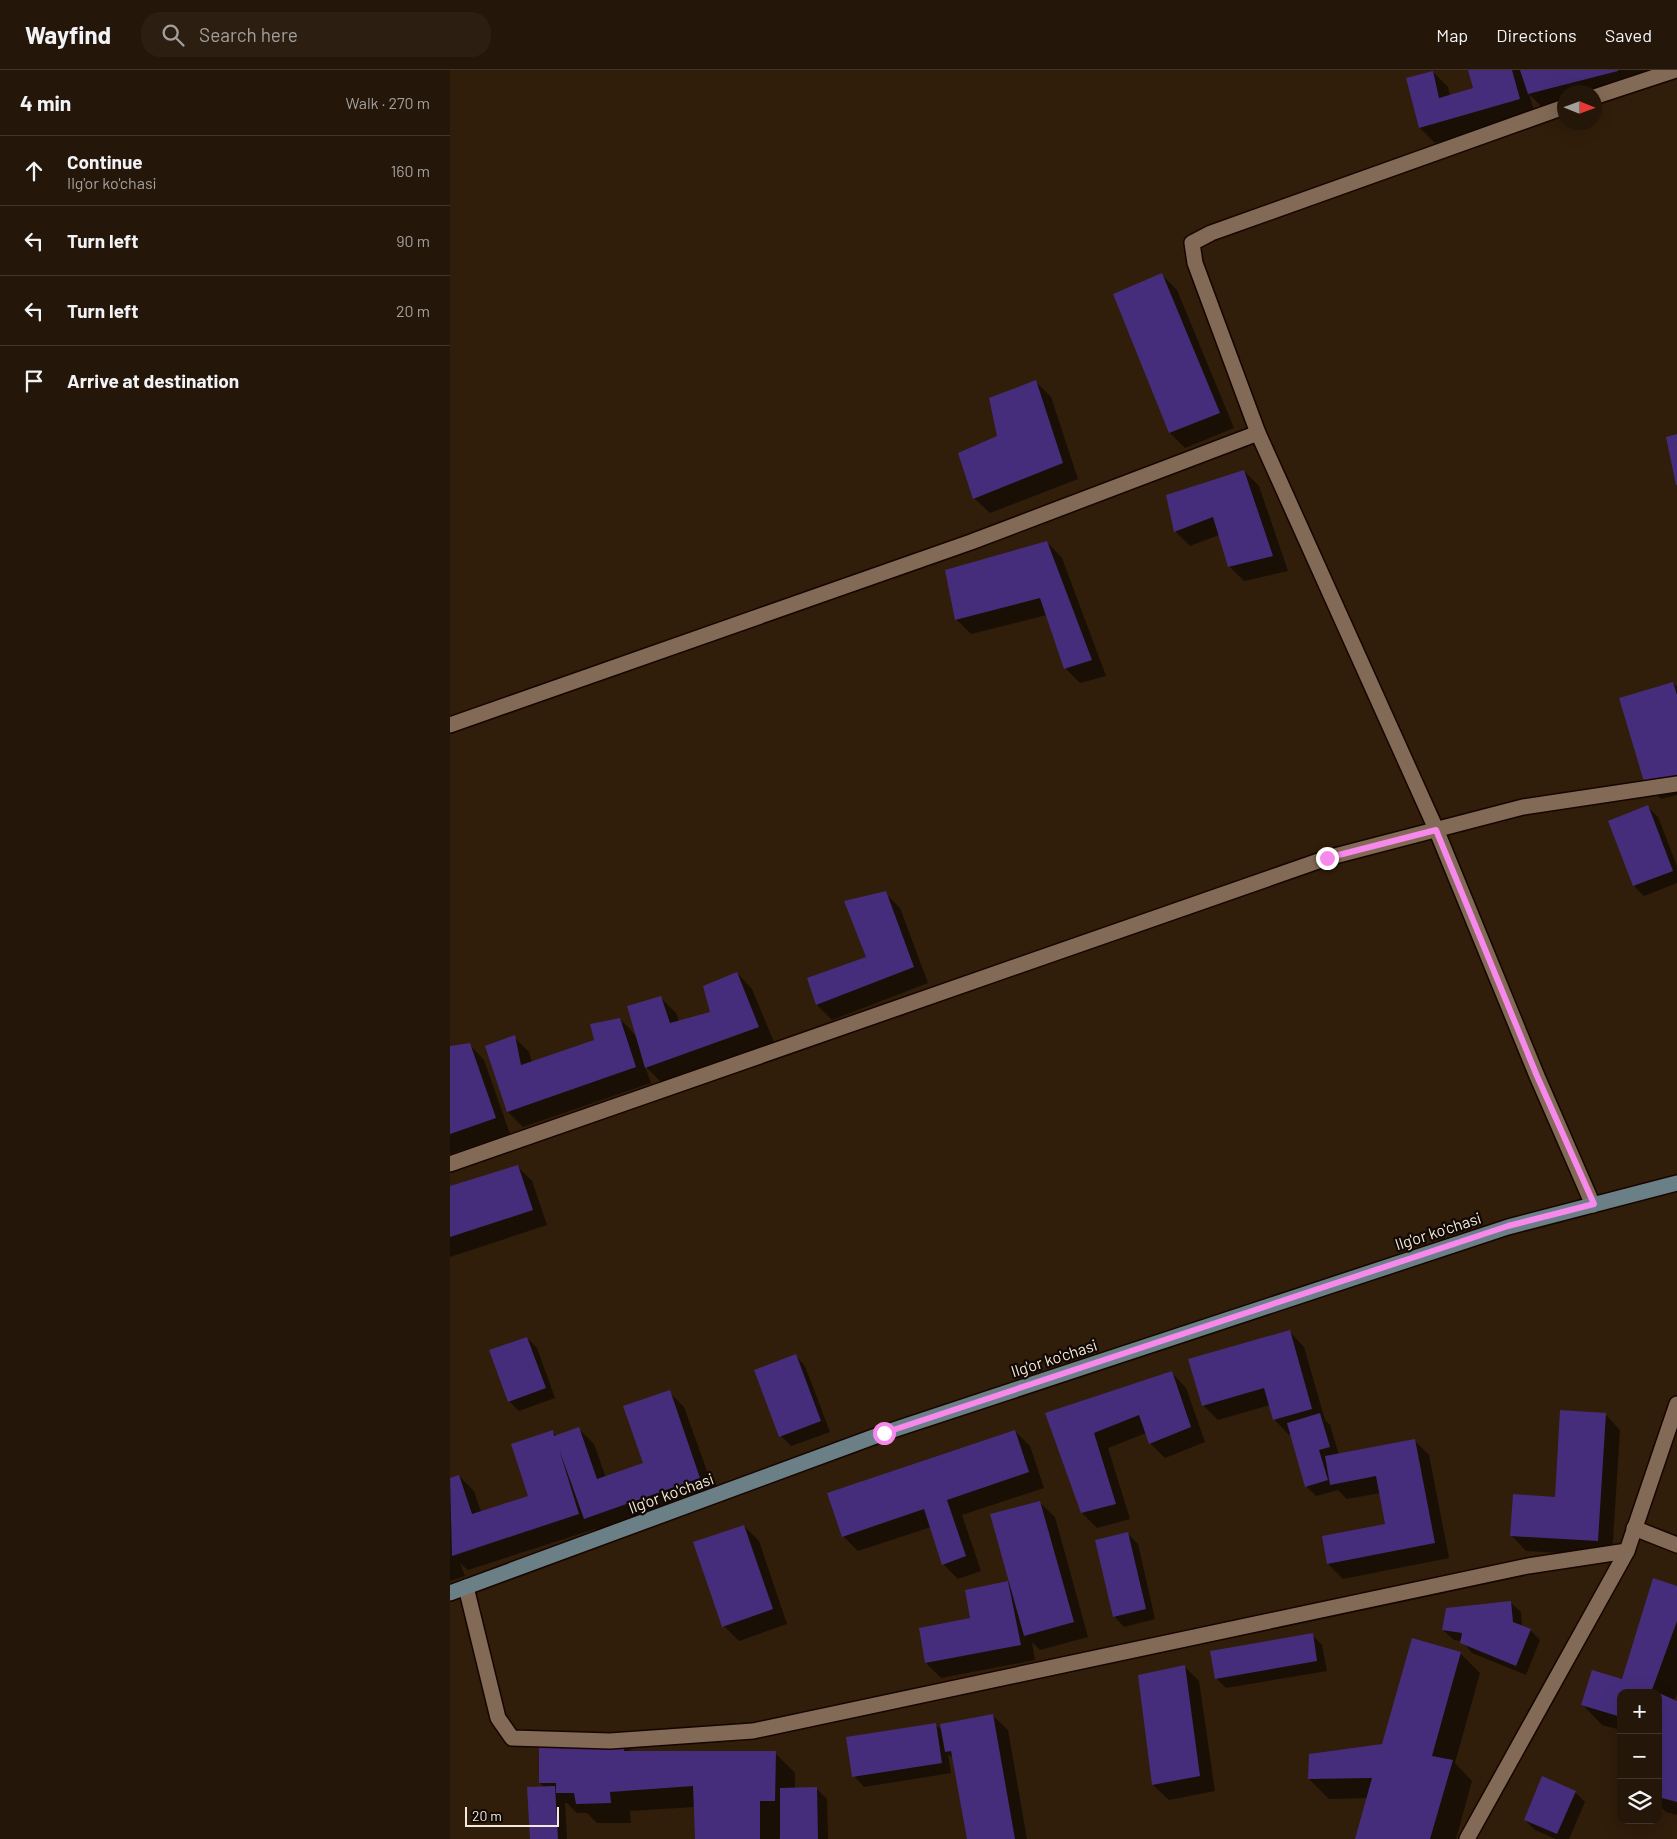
<!DOCTYPE html>
<html lang="en">
<head>
<meta charset="utf-8">
<style>
	:root { --surface:#241608; --page:#2c1f12; --text:#f1f3f6; --muted:#a39f9c; --line:#413529 }
	body { margin:0; font-family:Barlow,sans-serif; background:var(--page); color:var(--text) }
	.controls { position:absolute; right:15px; bottom:15px; display:grid; overflow:hidden; border-radius:10px; box-shadow:0 5px 20px #0002 }
	.controls button { width:45px; height:45px; display:grid; place-items:center; padding:0; border:0; border-bottom:1px solid var(--line); background:var(--surface); color:var(--text); font:25px sans-serif }
	.compass { position:absolute; left:1107px; top:15px; width:45px; height:45px; border-radius:50%; background:var(--surface); box-shadow:0 5px 20px #0002; rotate:91deg }
	.scale { position:absolute; left:15px; bottom:12px; width:94px; box-sizing:border-box; padding-left:5px; border:2px solid #f4e7dc; border-top:0; font-size:14px; line-height:18px; white-space:nowrap; color:#f4e7dc; -webkit-text-stroke:4px #110903; paint-order:stroke }
	.stop { position:absolute; width:15px; height:15px; margin:-11px; border:4px solid #f788ec; border-radius:50%; background:#fff }
	.stop.end { background:#f788ec; border-color:#fff; box-shadow:0 1px 5px #0008 }
	.list { margin:0; padding:0; list-style:none }
	h2 { display:flex; justify-content:space-between; align-items:center; height:65px; margin:0; padding:0 20px; font-size:21px }
	h2 small { font-size:16px; font-weight:400; color:var(--muted) }
	.list li { display:grid; grid-template-columns:32px 1fr auto; gap:15px; align-items:center; box-sizing:border-box; height:70px; padding:0 20px; border-top:1px solid var(--line) }
	.list b { display:block; font-size:19px; white-space:nowrap }
	.list p { margin:0; font-size:16px; white-space:nowrap; color:var(--muted) }
	.list em { font-size:16px; font-style:normal; color:var(--muted) }
	.icon { flex:none; width:28px; height:28px; fill:none; stroke:currentColor; stroke-width:2; stroke-linecap:round; stroke-linejoin:round }
	.map { position:relative; flex:none; width:1227px; height:1769px; overflow:hidden }
	header { display:flex; align-items:center; gap:30px; box-sizing:border-box; height:70px; padding:0 25px; background:var(--surface); border-bottom:1px solid var(--line) }
	header strong { font-size:24px }
	nav { display:flex; gap:28px; margin-inline-start:auto; font-size:18px }
	.search { width:350px; height:45px; background:var(--page); display:flex; align-items:center; gap:12px; box-sizing:border-box; padding:0 18px; border-radius:20px; color:var(--muted); font-size:19px }
	main { display:flex }
	aside { flex:1; background:var(--surface) }
	.map>svg:first-child { display:block }
</style>
</head>
<body>
<header>
<strong>Wayfind</strong>
<div class="search"><svg class="icon" aria-label="search" viewBox="0 0 24 24"><circle cx="10" cy="10" r="6"/><path d="M15 15l6 6"/></svg>Search here</div>
<nav><a>Map</a><a>Directions</a><a>Saved</a></nav>
</header>
<main>
<aside>
<h2>4 min<small>Walk · 270 m</small></h2>
<ul class="list">
<li><svg class="icon" aria-label="ahead" viewBox="0 0 24 24"><path d="M12 20V5M6 11l6-6 6 6"/></svg><div><b>Continue</b><p>Ilg'or ko'chasi</p></div><em>160 m</em></li>
<li><svg class="icon" aria-label="left" viewBox="0 0 24 24"><path d="M17 20v-9H6M10 6l-5 5 5 5"/></svg><div><b>Turn left</b></div><em>90 m</em></li>
<li><svg class="icon" aria-label="left" viewBox="0 0 24 24"><path d="M17 20v-9H6M10 6l-5 5 5 5"/></svg><div><b>Turn left</b></div><em>20 m</em></li>
<li><svg class="icon" aria-label="arrive" viewBox="0 0 24 24"><path d="M6 21V4h12l-3 4 3 4H6"/></svg><div><b>Arrive at destination</b></div></li>
</ul>
</aside>
<div class="map">
<svg width="1227" height="1769" viewBox="0 0 1227 1769">
	<rect width="100%" height="100%" fill="#301d0a"/>
	<!-- shadow -->
	<g fill="#0007">
		<polygon points="1020,0 1227,0 1144,22 1114,22 1114,33 1094,39 1079,24 1085,44 985,73 970,58 958,9 983,2 998,17 1000,26 1024,18"/>
		<polygon points="712,205 727,220 784,358 735,378 720,363 664,224"/>
		<polygon points="586,312 601,327 628,409 540,443 524,428 548,366"/>
		<polygon points="794,401 809,416 838,501 794,511 779,496 769,465 740,476 725,461"/>
		<polygon points="597,472 612,488 656,606 630,613 615,598 597,545 521,564 506,549"/>
		<polygon points="1223,613 1227,617 1227,725 1211,729 1196,714"/>
		<polygon points="1198,737 1208,747 1227,796 1227,813 1194,826 1184,816 1160,752"/>
		<polygon points="435,823 450,838 478,913 382,950 367,935 359,909 418,888"/>
		<polygon points="287,903 302,919 324,972 211,1012 195,996 201,1013 73,1057 58,1042 64,967 79,982 82,993 146,971 170,949 187,967 211,928 226,943 229,952 261,943"/>
		<polygon points="19,974 34,990 60,1064 0,1084 0,978"/>
		<polygon points="67,1096 82,1111 97,1155 0,1187 0,1117"/>
		<polygon points="839,1261 854,1277 875,1350 880,1355 889,1385 964,1370 979,1385 999,1488 893,1509 878,1494 937,1455 930,1423 897,1429 888,1420 866,1426 856,1416 841,1364 839,1365 824,1349 820,1335 768,1350 753,1335"/>
		<polygon points="77,1268 87,1278 105,1328 69,1341 59,1331"/>
		<polygon points="345,1285 355,1296 380,1362 341,1376 331,1366"/>
		<polygon points="721,1302 736,1318 755,1372 715,1388 700,1373 696,1363 658,1378 680,1449 647,1458 632,1443 597,1344"/>
		<polygon points="219,1322 234,1337 265,1423 150,1464 145,1459 18,1500 10,1493 15,1506 0,1511 0,1409 9,1406 24,1421 31,1442 80,1426 102,1362 107,1366 129,1359 144,1374 156,1408 194,1394"/>
		<polygon points="1155,1344 1170,1360 1162,1486 1076,1481 1061,1465 1106,1428"/>
		<polygon points="565,1361 580,1376 594,1418 512,1445 531,1501 508,1509 493,1494 481,1457 408,1481 393,1466"/>
		<polygon points="589,1432 605,1447 638,1567 590,1580 582,1572 585,1590 491,1608 476,1593 521,1549 516,1521 560,1512"/>
		<polygon points="294,1456 309,1471 337,1554 289,1571 274,1556"/>
		<polygon points="678,1464 688,1474 705,1549 674,1557 664,1546"/>
		<polygon points="1227,1517 1227,1624 1224,1631 1227,1632 1227,1745 1216,1742 1208,1734 1208,1623 1171,1623 1171,1660 1152,1655 1133,1635 1173,1611"/>
		<polygon points="1060,1532 1071,1542 1072,1557 1080,1560 1090,1570 1076,1605 1022,1583 1012,1571 1004,1570 993,1560"/>
		<polygon points="862,1565 872,1575 877,1601 776,1618 766,1608"/>
		<polygon points="1010,1583 1030,1603 1005,1693 1022,1711 1006,1769 907,1769 918,1728 879,1729 859,1709 933,1675"/>
		<polygon points="734,1596 749,1611 765,1721 719,1730 703,1715"/>
		<polygon points="542,1645 558,1660 577,1769 518,1769 504,1689 498,1684 501,1703 414,1717 404,1706 485,1654 493,1661"/>
		<polygon points="173,1672 183,1682 325,1683 345,1703 345,1719 367,1719 377,1729 378,1769 332,1769 332,1766 329,1769 246,1769 245,1737 180,1741 181,1753 147,1753 137,1743 127,1743 117,1733 115,1733 117,1769 81,1769 95,1718 90,1713"/>
		<polygon points="1125,1722 1135,1732 1119,1769 1106,1769 1085,1760 1075,1750"/>
	</g>
	<!-- building -->
	<g fill="#452d7c">
		<polygon points="1018,0 1062,0 1070,29 969,58 956,8 983,1 989,28 1023,18"/>
		<polygon points="1070,0 1168,0 1168,1 1078,24"/>
		<polygon points="712,203 770,343 719,363 663,224"/>
		<polygon points="586,310 613,393 523,429 508,383 547,366 539,328"/>
		<polygon points="1227,364 1227,415 1226,415 1216,367"/>
		<polygon points="794,400 823,486 778,497 763,447 724,462 716,425"/>
		<polygon points="597,471 642,590 614,599 590,528 505,550 495,500"/>
		<polygon points="1223,612 1227,625 1227,705 1195,715 1169,628"/>
		<polygon points="1198,735 1223,801 1183,816 1158,751"/>
		<polygon points="436,821 464,897 366,935 357,908 416,887 394,831"/>
		<polygon points="287,902 309,957 195,998 177,936 211,926 220,953 260,942 253,916"/>
		<polygon points="170,948 186,997 57,1042 35,976 65,965 71,995 144,970 140,954"/>
		<polygon points="20,973 46,1048 0,1064 0,976"/>
		<polygon points="68,1095 83,1140 0,1167 0,1116"/>
		<polygon points="840,1260 862,1339 823,1350 814,1318 752,1336 738,1289"/>
		<polygon points="77,1267 96,1318 58,1332 39,1280"/>
		<polygon points="346,1284 371,1351 329,1367 304,1300"/>
		<polygon points="722,1301 741,1357 699,1374 689,1345 644,1363 666,1434 631,1443 595,1343"/>
		<polygon points="220,1320 250,1408 134,1449 109,1379 129,1444 2,1486 0,1408 9,1405 22,1444 78,1426 61,1374 103,1360 104,1366 129,1357 147,1409 193,1393 173,1336"/>
		<polygon points="1110,1340 1156,1343 1148,1471 1060,1466 1063,1424 1105,1427"/>
		<polygon points="870,1343 880,1377 869,1380 878,1410 855,1417 837,1353"/>
		<polygon points="565,1360 579,1402 497,1430 516,1486 492,1495 474,1439 392,1467 377,1423"/>
		<polygon points="965,1369 985,1473 877,1494 872,1466 935,1454 926,1406 880,1415 875,1386"/>
		<polygon points="590,1431 624,1552 574,1566 540,1444"/>
		<polygon points="294,1455 323,1539 272,1557 243,1472"/>
		<polygon points="678,1462 696,1539 663,1547 645,1470"/>
		<polygon points="1203,1508 1227,1516 1227,1551 1202,1620 1227,1631 1227,1732 1208,1727 1208,1623 1171,1623 1171,1647 1131,1635 1142,1600 1172,1609"/>
		<polygon points="558,1511 571,1575 475,1593 469,1558 520,1548 515,1520"/>
		<polygon points="1061,1531 1063,1552 1081,1559 1066,1596 1010,1573 1012,1563 992,1560 996,1538"/>
		<polygon points="863,1563 867,1591 765,1609 760,1581"/>
		<polygon points="962,1568 1011,1582 982,1686 1003,1690 980,1769 905,1769 922,1708 858,1709 859,1684 932,1674"/>
		<polygon points="735,1595 750,1706 702,1715 688,1605"/>
		<polygon points="543,1644 565,1769 517,1769 501,1681 495,1682 490,1654"/>
		<polygon points="486,1653 492,1693 402,1707 396,1667"/>
		<polygon points="89,1671 174,1671 174,1681 326,1681 325,1731 310,1731 310,1769 245,1769 243,1716 160,1722 161,1733 126,1734 124,1723 106,1723 106,1713 89,1713"/>
		<polygon points="1092,1706 1126,1721 1107,1764 1074,1750"/>
		<polygon points="105,1716 108,1769 80,1769 77,1717"/>
		<polygon points="367,1717 368,1769 330,1769 330,1718"/>
	</g>
	<g fill="none" stroke-linecap="round" stroke-linejoin="round">
		<!-- street casing -->
		<g stroke="#170600" stroke-width="18">
			<g id="street">
				<polyline points="1144,27 1226,0"/>
				<polyline points="808,363 745,193 742,173 761,163 1114,37"/>
				<polyline points="0,655 521,472 808,363 986,759 1087,1006 1143,1135"/>
				<polyline points="0,1094 877,788 1073,737 1227,714"/>
				<polyline points="1184,1458 1227,1475"/>
				<polyline points="16,1517 48,1648 62,1668 160,1671 303,1661 1078,1496 1177,1481"/>
				<polyline points="1017,1769 1177,1481 1227,1334"/>
			</g>
		</g>
		<!-- secondary casing -->
		<g stroke="#170600" stroke-width="18">
			<polyline id="secondary" points="0,1523 434,1363 1058,1157 1227,1113"/>
		</g>
		<!-- street -->
		<use href="#street" stroke="#826a56" stroke-width="15"/>
		<!-- secondary -->
		<use href="#secondary" stroke="#6b7f87" stroke-width="15"/>
	</g>
	<g fill="none" stroke-linecap="round" stroke-linejoin="round">
		<!-- route -->
		<polyline stroke="#f788ec" stroke-width="6" points="434,1363 1058,1156 1144,1134 1087,1006 986,760 877,788"/>
	</g>
	<g text-anchor="middle" stroke-width="4.5" stroke-linejoin="round" paint-order="stroke">
		<!-- street labels -->
		<g font-size="16" fill="#f4e7dc" stroke="#110903">
			<text transform="translate(988 1161) rotate(-18)" y="6">Ilg'or ko'chasi</text>
			<text transform="translate(604 1288) rotate(-18)" y="6">Ilg'or ko'chasi</text>
			<text transform="translate(221 1423) rotate(-20)" y="6">Ilg'or ko'chasi</text>
		</g>
	</g>
</svg>
<div class="controls">
<button>+</button>
<button>−</button>
<button><svg class="icon" aria-label="layers" viewBox="0 0 24 24"><path d="M12 4l9 5-9 5-9-5zM3 14l9 5 9-5"/></svg></button>
</div>
<svg class="compass" viewBox="-18 -18 36 36"><path d="M0-13l5 13h-10z" fill="#e53935"/><path d="M0 13l5-13h-10z" fill="#a39f9c"/></svg>
<div class="scale">20 m</div>
<div class="stop" style="left:434px;top:1363px"></div>
<div class="stop end" style="left:877px;top:788px"></div>
</div>
</main>
</body>
</html>
